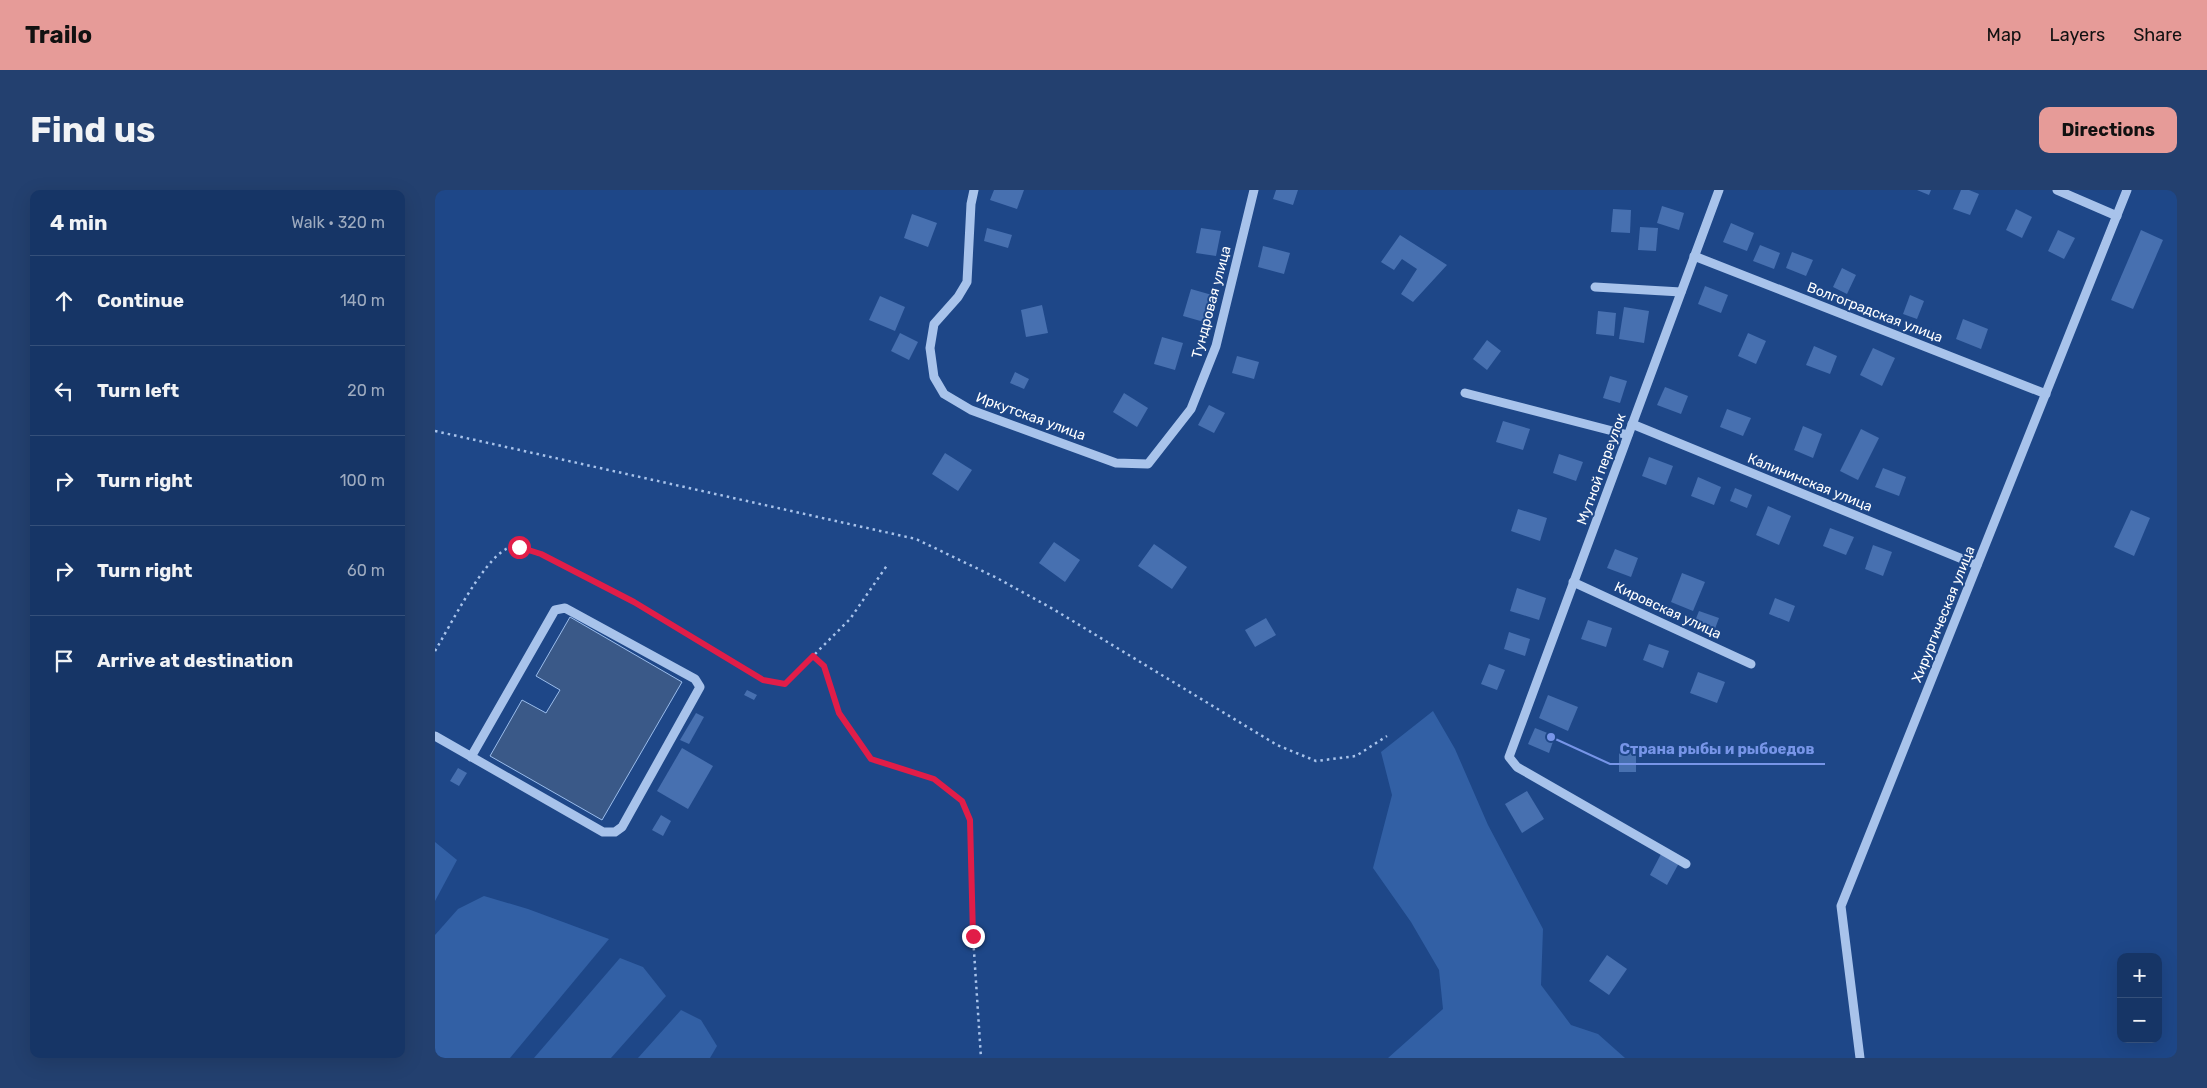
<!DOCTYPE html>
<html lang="en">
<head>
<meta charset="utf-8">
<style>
	:root { --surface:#163566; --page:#23406f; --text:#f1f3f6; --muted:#9eabbf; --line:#35507a; --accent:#e69b98 }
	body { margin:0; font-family:Rubik,sans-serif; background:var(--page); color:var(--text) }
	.controls { position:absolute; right:15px; bottom:15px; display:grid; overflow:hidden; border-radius:10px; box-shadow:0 5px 20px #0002 }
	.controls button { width:45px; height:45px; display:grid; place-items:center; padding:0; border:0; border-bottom:1px solid var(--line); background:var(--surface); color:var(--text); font:25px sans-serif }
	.stop { position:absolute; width:15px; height:15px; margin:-11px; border:4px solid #e11d48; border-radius:50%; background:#fff }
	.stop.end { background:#e11d48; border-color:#fff; box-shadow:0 1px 5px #0008 }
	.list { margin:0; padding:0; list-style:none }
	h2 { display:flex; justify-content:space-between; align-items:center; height:65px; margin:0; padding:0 20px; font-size:21px }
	h2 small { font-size:16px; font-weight:400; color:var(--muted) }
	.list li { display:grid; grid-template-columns:32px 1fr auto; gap:15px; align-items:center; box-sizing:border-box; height:90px; padding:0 20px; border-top:1px solid var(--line) }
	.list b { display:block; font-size:19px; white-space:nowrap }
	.list em { font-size:16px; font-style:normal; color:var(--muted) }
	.icon { flex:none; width:28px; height:28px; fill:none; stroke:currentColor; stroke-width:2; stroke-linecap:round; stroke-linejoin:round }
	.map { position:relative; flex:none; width:1742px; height:868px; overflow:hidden; border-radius:10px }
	header { display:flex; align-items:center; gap:30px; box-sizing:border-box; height:70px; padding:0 25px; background:var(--accent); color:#111 }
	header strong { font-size:24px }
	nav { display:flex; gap:28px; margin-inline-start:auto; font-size:18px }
	.intro { display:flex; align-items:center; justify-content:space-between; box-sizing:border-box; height:120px; padding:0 30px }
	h1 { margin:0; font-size:35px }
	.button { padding:12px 22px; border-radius:10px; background:var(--accent); color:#111; font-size:18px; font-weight:700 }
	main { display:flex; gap:30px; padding:0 30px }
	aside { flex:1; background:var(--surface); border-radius:10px; box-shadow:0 5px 20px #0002 }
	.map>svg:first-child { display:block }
</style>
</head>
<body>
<header>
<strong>Trailo</strong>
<nav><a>Map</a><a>Layers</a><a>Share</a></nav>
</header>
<div class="intro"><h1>Find us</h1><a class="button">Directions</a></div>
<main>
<aside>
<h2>4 min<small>Walk · 320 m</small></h2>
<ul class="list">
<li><svg class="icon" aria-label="ahead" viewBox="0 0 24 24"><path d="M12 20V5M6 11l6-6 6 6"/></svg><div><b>Continue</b></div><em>140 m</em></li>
<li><svg class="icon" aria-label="left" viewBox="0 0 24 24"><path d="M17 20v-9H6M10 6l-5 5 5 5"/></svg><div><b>Turn left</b></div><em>20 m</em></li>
<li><svg class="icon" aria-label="right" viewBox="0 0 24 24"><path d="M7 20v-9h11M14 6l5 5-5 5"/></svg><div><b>Turn right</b></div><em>100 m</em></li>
<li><svg class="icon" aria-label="right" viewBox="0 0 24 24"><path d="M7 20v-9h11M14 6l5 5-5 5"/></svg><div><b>Turn right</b></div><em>60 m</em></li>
<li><svg class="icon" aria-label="arrive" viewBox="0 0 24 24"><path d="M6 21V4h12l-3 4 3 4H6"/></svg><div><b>Arrive at destination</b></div></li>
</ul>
</aside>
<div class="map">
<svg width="1742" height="868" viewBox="0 0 1742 868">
	<rect width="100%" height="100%" fill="#1e4788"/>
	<!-- green -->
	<g fill="#3260a5">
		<polygon points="998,521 1020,559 1053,635 1108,739 1106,795 1136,835 1163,844 1190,868 953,868 1008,819 1004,780 976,732 938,678 957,605 946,562"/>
		<polygon points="0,652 22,670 0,711"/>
		<polygon points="49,706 93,719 174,749 75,868 0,868 0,745 23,719"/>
		<polygon points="185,768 208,777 231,806 176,868 99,868"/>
		<polygon points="246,820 266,830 282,856 275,868 203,868"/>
	</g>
	<!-- water -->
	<polygon fill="#3a5988" stroke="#9bbdec" points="135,427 247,492 167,630 55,566 87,510 111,523 125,500 101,486"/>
	<!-- building -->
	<g fill="#4770b0">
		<polygon points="559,0 589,0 582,19 555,10"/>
		<polygon points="841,0 863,0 858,15 838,9"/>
		<polygon points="1482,0 1496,0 1494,5"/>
		<polygon points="1526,0 1534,0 1544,4 1535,25 1518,19"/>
		<polygon points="1227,16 1249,23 1244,40 1222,33"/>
		<polygon points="1178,19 1196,20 1195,43 1176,42"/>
		<polygon points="1581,19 1597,27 1587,48 1571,40"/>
		<polygon points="477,24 502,33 493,57 469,48"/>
		<polygon points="1296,33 1319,43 1312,61 1288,52"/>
		<polygon points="1205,37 1223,38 1221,61 1203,60"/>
		<polygon points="552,38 577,45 573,58 549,51"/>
		<polygon points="766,38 786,41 781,66 761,63"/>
		<polygon points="1623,40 1640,48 1629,69 1613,61"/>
		<polygon points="1706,40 1728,50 1698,119 1676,110"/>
		<polygon points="965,45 1012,75 978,112 966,104 982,79 967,69 959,80 946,72"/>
		<polygon points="1325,55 1345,63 1339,79 1318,71"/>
		<polygon points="828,56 855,63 849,84 823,77"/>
		<polygon points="1357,62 1378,70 1371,86 1351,78"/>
		<polygon points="1407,78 1421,85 1412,104 1398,97"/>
		<polygon points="1270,96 1293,105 1286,123 1263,114"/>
		<polygon points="756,99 777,105 769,132 748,126"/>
		<polygon points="1475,105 1489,111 1482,129 1468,124"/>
		<polygon points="445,106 470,117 460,141 434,130"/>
		<polygon points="607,115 613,143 591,147 586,120"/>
		<polygon points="1189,117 1214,121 1209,153 1184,149"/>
		<polygon points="1163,121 1181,123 1179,146 1161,144"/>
		<polygon points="1528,129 1553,139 1546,159 1521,149"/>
		<polygon points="465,143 483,152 474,170 456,161"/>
		<polygon points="1313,143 1331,151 1321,174 1303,166"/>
		<polygon points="727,147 748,153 740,180 719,174"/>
		<polygon points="1052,150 1066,161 1052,180 1038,169"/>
		<polygon points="1379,156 1402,166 1395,184 1371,175"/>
		<polygon points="1438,158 1460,168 1447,196 1425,185"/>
		<polygon points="802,166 824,172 819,189 797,183"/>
		<polygon points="580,182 594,189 589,199 575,193"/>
		<polygon points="1175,186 1192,191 1185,213 1168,208"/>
		<polygon points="1230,197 1253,206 1246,224 1222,215"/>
		<polygon points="689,203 713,218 702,237 678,222"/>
		<polygon points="774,215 790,223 779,243 763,235"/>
		<polygon points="1292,219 1316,228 1308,246 1285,237"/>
		<polygon points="1068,231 1095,239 1088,260 1061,252"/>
		<polygon points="1368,236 1387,244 1378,268 1359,260"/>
		<polygon points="1426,239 1444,248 1423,290 1405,281"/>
		<polygon points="510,263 537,280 523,301 497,284"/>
		<polygon points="1124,264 1148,272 1141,291 1118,283"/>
		<polygon points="1214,267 1238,276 1231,295 1207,286"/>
		<polygon points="1448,278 1471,287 1464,306 1440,297"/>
		<polygon points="1263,287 1286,297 1279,315 1256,306"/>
		<polygon points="1300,298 1317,305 1312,318 1295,311"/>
		<polygon points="1333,316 1356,326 1344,355 1321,345"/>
		<polygon points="1083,319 1112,328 1105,351 1076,341"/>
		<polygon points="1696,320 1715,328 1699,366 1679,357"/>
		<polygon points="1395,338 1419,347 1411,365 1388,356"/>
		<polygon points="619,352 645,370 630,392 604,373"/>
		<polygon points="719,354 752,377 737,399 703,376"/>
		<polygon points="1438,355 1457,362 1448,386 1430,379"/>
		<polygon points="1180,359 1203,368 1196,387 1172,378"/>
		<polygon points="1247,383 1270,392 1258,421 1236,412"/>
		<polygon points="1082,398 1111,408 1104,430 1075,421"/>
		<polygon points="1340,408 1360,416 1354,432 1334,424"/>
		<polygon points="1264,421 1284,428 1278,444 1258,436"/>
		<polygon points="831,428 841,445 820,457 810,440"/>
		<polygon points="1153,430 1177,438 1171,457 1146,449"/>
		<polygon points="1074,442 1095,449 1090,466 1069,459"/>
		<polygon points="1214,454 1234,461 1228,478 1208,470"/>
		<polygon points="1054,474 1070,480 1062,500 1046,494"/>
		<polygon points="1263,482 1290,492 1282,513 1255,503"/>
		<polygon points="312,500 322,505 319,510 309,505"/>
		<polygon points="1113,505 1143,517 1133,541 1104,528"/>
		<polygon points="261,523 269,527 254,554 245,550"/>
		<polygon points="1100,538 1120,546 1114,563 1093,554"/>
		<polygon points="247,558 278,576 253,619 222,601"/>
		<rect x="1184" y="560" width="17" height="22"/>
		<polygon points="23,578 32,583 24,596 15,591"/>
		<polygon points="1092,601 1109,629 1087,643 1070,614"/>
		<polygon points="226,625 236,631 228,646 217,640"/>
		<polygon points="1226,664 1244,673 1232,695 1215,685"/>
		<polygon points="1172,765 1192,779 1174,805 1154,791"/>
	</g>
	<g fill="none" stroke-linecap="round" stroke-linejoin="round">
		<!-- path -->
		<g stroke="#a8c3eb" stroke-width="2.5" stroke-dasharray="2.5 4" stroke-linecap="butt">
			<polyline points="0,241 481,349 562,388 618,419 842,555 881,571 921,566 952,546"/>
			<path d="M 0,461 C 15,436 47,372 71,359 C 100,345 293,469 328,490 L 350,494 L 415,429 L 453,374"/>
			<polyline points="378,466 389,476 404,523 436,569 499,589 527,611 535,630 538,746 546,868"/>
		</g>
		<!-- minor -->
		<g stroke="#a8c3eb" stroke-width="9">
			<polyline points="539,0 536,14 532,92 523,107 499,134 495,158 499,187 509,204 536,220 681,273 713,274 756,219 781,156 819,0"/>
			<polyline points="1622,0 1682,26"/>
			<polyline points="1259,66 1611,204"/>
			<polyline points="1160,97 1246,102"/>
			<polyline points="1030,203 1193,245"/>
			<polyline points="1197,234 1542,375"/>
			<polyline points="1138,392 1316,474"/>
			<polyline points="0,546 168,642 180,642 187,637 265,497 260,489 130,418 120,420 36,567"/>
			<polyline points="1251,674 1082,577 1074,567 1284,0"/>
			<polyline points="1425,868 1406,716 1692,0"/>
		</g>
	</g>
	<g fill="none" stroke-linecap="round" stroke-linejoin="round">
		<!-- route -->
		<polyline stroke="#e11d48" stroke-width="6" points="84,357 106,364 199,412 328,490 350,494 378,466 389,476 404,523 436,569 499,589 527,611 535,630 538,746"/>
	</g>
	<g text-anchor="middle" stroke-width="4" stroke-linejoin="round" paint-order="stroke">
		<!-- street labels -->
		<g font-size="14" fill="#fff" stroke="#1e4788">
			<text transform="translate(776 112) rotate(-75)" y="5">Тундровая улица</text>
			<text transform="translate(1440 122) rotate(21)" y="5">Волгоградская улица</text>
			<text transform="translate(596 226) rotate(20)" y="5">Иркутская улица</text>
			<text transform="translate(1166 279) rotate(-70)" y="5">Мутной переулок</text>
			<text transform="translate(1375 292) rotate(22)" y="5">Калининская улица</text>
			<text transform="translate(1233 420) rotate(25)" y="5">Кировская улица</text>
			<text transform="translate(1508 424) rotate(-68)" y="5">Хирургическая улица</text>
		</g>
	</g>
	<!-- callouts -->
	<path fill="none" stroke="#7795e8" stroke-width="2" d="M1116 547L1175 574H1390"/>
	<circle fill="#7795e8" stroke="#1e4788" stroke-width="2" cx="1116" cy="547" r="5"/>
	<g font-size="15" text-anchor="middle" font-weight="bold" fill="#7795e8" stroke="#1e4788" stroke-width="4" stroke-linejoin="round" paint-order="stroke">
		<text x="1282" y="564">Страна рыбы и рыбоедов</text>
	</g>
</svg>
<div class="controls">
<button>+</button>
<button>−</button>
</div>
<div class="stop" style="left:84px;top:357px"></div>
<div class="stop end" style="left:538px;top:746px"></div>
</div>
</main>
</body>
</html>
